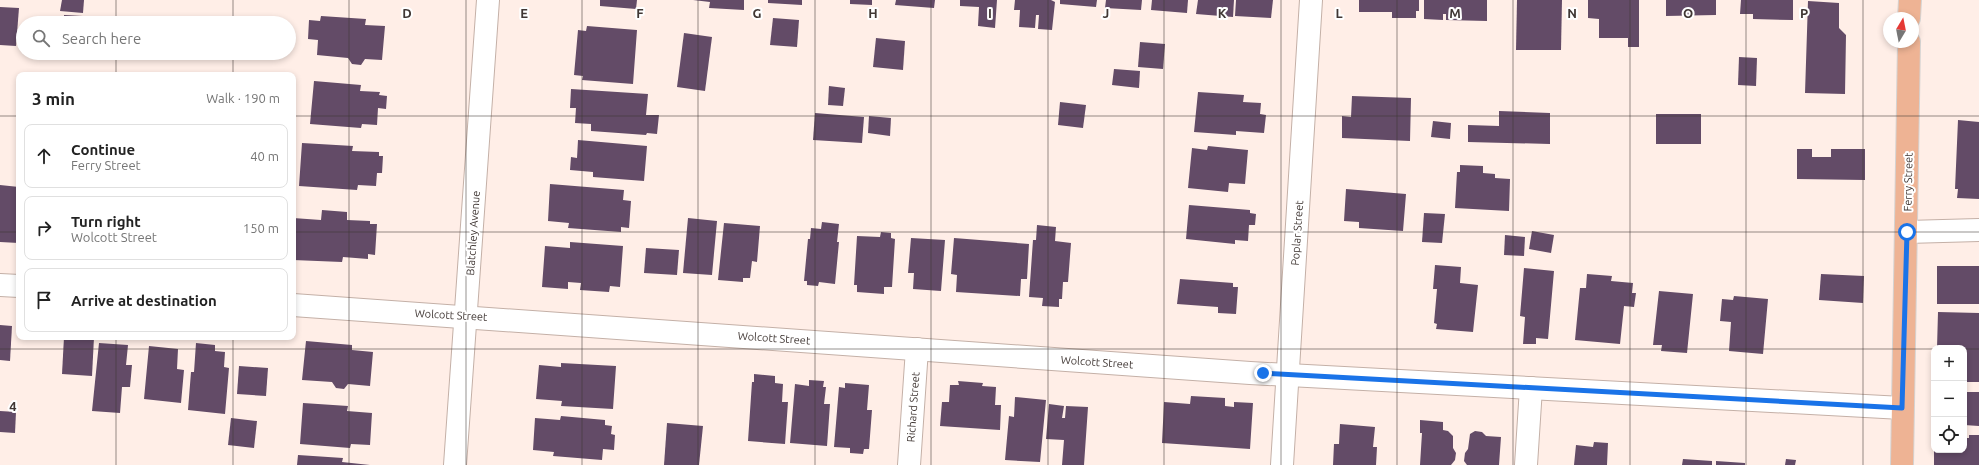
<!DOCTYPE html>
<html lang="en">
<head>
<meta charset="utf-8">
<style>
	:root { --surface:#fff; --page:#f6f6f6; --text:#222; --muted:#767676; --line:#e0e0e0 }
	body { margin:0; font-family:Ubuntu,sans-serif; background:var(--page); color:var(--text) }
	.controls { position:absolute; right:12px; bottom:12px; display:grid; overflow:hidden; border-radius:8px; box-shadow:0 2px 6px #0003 }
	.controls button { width:36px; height:36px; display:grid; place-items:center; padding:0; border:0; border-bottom:1px solid var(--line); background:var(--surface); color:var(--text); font:20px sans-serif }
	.compass { position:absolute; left:1883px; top:12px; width:36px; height:36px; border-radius:50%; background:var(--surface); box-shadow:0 2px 6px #0003; rotate:10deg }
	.stop { position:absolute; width:12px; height:12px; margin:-9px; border:3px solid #1a73e8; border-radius:50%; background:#fff }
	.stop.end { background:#1a73e8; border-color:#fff; box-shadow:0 1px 4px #0008 }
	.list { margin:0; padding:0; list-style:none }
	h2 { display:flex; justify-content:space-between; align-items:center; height:52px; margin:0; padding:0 16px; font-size:17px }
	h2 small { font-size:13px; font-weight:400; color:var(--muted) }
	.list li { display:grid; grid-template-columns:26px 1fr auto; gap:12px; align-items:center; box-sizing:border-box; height:64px; margin:0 8px 8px; padding:0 8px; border:1px solid var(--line); border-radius:8px }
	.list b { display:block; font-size:15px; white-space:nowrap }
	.list p { margin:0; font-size:13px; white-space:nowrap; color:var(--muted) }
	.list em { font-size:13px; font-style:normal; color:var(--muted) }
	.icon { flex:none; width:22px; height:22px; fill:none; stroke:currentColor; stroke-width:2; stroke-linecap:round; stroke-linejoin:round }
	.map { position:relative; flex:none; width:1979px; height:465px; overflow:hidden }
	.search { position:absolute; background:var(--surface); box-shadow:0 2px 6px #0003; left:16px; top:16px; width:280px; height:44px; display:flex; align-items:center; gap:10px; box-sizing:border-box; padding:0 14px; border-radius:22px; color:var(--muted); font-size:15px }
	.panel { position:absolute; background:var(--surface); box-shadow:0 2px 6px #0003; left:16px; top:72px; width:280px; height:268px; border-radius:8px }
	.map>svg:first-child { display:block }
</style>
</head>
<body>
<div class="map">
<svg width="1979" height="465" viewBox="0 0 1979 465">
	<rect width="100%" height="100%" fill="#ffeee7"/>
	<!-- building -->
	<g fill="#634b67">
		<polygon points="62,0 84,0 83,13 60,11"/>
		<polygon points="600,0 637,0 636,9 600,6"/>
		<polygon points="693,0 744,0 744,10 709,8 710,2"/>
		<polygon points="768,0 802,0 802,5 768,3"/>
		<polygon points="850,0 872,0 872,5 850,4"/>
		<polygon points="896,0 935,0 934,8 895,5"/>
		<polygon points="960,0 997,0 995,28 978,26 979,7 960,6"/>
		<polygon points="1015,0 1051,0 1055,2 1052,30 1038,29 1039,15 1036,15 1035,28 1019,27 1020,10 1014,10"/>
		<polygon points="1060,0 1097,0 1096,7 1060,4"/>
		<polygon points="1106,0 1142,0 1141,10 1105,8"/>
		<polygon points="1152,0 1188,0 1187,13 1151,10"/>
		<polygon points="1198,0 1234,0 1233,17 1196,14"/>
		<polygon points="1236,0 1273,0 1271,18 1235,16"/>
		<polygon points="1359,0 1419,0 1419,11 1416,11 1416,18 1392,18 1392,12 1359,12"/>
		<polygon points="1424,0 1487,0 1487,21 1446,20 1446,14 1443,14 1443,20 1424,19"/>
		<polygon points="1517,0 1562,0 1561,50 1516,50"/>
		<polygon points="1588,0 1639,0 1639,47 1628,47 1628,38 1599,38 1599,19 1588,18"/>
		<polygon points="1666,0 1716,0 1716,15 1666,16"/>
		<polygon points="1741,0 1793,0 1793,20 1753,19 1753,14 1740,14"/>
		<polygon points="1808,1 1839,3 1839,28 1846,35 1845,94 1805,93"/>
		<polygon points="0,7 19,8 16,46 0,45"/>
		<polygon points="64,15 83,16 82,23 64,23"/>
		<polygon points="321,16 366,19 365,25 385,26 382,60 365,59 361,65 352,64 348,58 317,55 318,40 308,39 309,20 320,21"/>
		<polygon points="773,18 799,20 797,47 770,45"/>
		<polygon points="587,26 637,30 633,84 582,80 583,76 574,75 578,30 586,31"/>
		<polygon points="684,33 712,37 705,91 677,87"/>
		<polygon points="876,38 905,41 903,70 873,67"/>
		<polygon points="1140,42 1165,44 1163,69 1138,67"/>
		<polygon points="1739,57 1757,58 1756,86 1738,85"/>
		<polygon points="1114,69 1140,71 1139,88 1112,85"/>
		<polygon points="314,81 361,85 360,91 380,92 379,95 387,96 386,109 378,108 377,125 362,124 361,128 310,124"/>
		<polygon points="829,86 845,88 843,106 828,105"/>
		<polygon points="571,89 648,94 646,115 659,115 657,134 647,133 646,135 591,131 591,124 575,123 576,108 570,108"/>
		<polygon points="1198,92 1244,95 1243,102 1261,103 1260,114 1266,115 1264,133 1236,131 1236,135 1194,132"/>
		<polygon points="1352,96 1411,98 1410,141 1342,138 1342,116 1351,117"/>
		<polygon points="1060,102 1086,105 1083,128 1058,125"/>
		<polygon points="1499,111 1550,113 1550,144 1468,142 1468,125 1499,126"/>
		<polygon points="815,113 864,117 862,143 813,140"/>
		<rect x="1656" y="114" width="45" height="30"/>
		<polygon points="869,116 891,118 890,136 868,133"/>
		<polygon points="1958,120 1979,122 1979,199 1957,198 1958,189 1955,189"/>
		<polygon points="1433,121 1451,123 1450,139 1431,137"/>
		<polygon points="578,140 647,146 644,181 593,177 593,172 570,170 571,157 577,158"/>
		<polygon points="302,143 353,146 352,151 379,152 379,156 383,156 382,173 377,173 376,186 358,185 357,190 299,186"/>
		<polygon points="1208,146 1248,150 1245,184 1229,183 1228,192 1188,188 1192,148 1207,150"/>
		<polygon points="1797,149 1812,149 1812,157 1831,157 1831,149 1865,149 1865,180 1797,179"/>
		<polygon points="1460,165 1483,166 1483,173 1495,174 1495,178 1510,179 1509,211 1455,208 1457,172 1460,172"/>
		<polygon points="550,184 624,190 623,200 631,201 629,228 621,227 621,232 568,228 569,223 548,221"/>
		<polygon points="0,185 19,187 19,243 0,242"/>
		<polygon points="1346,189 1406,194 1403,231 1359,228 1359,222 1344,221"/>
		<polygon points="1189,205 1250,210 1250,213 1256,214 1255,225 1249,225 1248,241 1235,240 1235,244 1186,239"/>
		<polygon points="322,210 347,212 347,220 370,221 370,224 377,224 375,255 368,254 368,259 343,257 342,262 293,260 293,218 321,220"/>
		<polygon points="1424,213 1445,214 1442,243 1422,242"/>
		<polygon points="688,218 717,221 712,275 683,273"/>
		<polygon points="822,222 839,224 837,242 839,242 835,284 819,282 818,286 807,285 807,281 804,281 808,239 810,239 811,228 821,229"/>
		<polygon points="724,223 760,226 757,262 752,261 750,278 743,278 743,282 718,280"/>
		<polygon points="1037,225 1056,227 1055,241 1071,243 1068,282 1063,282 1062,299 1059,299 1059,307 1042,306 1043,298 1029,297 1033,240 1036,240"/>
		<polygon points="1532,231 1554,235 1551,253 1529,249"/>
		<polygon points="881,232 891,233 891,238 895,239 892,287 884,287 884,294 857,292 857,285 854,285 857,236 880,237"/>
		<polygon points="1505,235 1525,237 1524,256 1504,255"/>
		<polygon points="911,238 945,240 941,291 913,289 914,273 908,273"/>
		<polygon points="954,238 1029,244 1027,279 1021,279 1020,296 956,292 957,275 951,274"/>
		<polygon points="570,242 623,246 620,287 610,286 609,292 580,290 581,283 568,282 568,289 542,287 545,246 570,248"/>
		<polygon points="646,248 679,250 677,275 644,273"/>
		<polygon points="1435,265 1461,267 1460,283 1478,285 1473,332 1436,329 1437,324 1434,323 1437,289 1433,289"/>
		<rect x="1937" y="266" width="42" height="38"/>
		<polygon points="1524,268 1554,271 1548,339 1536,338 1536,344 1523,344 1525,317 1520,316"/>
		<polygon points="1587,274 1612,276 1611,281 1633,283 1632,293 1636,293 1634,307 1624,306 1620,344 1575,340 1580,288 1586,288"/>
		<polygon points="1821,274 1864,276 1863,303 1819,300"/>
		<polygon points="1180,279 1233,283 1233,287 1238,287 1236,314 1218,313 1218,307 1177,304"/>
		<polygon points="1659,291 1693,294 1687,353 1661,351 1662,345 1653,345"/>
		<polygon points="1734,296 1768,299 1763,354 1729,351 1731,322 1720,321 1722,299 1733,300"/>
		<polygon points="1938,312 1979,313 1979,382 1964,382 1964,348 1937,348"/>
		<polygon points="0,325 12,326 10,361 0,360"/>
		<polygon points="64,337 94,337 92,376 62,374"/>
		<polygon points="306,341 352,345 352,350 373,352 370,386 348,384 344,389 336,388 332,382 302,380"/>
		<polygon points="99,343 128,345 126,365 132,365 130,387 122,387 120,413 92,411"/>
		<polygon points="196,343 215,345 215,351 225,352 224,367 229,368 225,414 188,410 191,372 194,372"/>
		<polygon points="149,346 178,349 177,369 184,370 181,403 144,399"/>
		<polygon points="561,363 616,366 613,409 561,406 562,401 536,399 539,365 561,367"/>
		<polygon points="239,366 268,368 266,396 237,394"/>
		<polygon points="754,374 775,376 775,383 783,384 782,402 788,402 785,444 748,441 752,382 754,382"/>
		<polygon points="809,380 824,381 823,387 826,387 824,404 830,404 827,446 790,443 795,384 809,386"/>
		<polygon points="958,381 983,383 982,386 996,387 995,405 1001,405 1000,430 940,426 942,402 949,402 950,385 959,385"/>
		<polygon points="845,383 869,385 867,410 872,410 869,449 864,449 863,454 850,453 850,448 834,447 839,387 845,388"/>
		<polygon points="1964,392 1979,392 1979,426 1964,425"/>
		<polygon points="1191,396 1225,398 1225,406 1234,407 1234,402 1253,403 1250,449 1162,443 1164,402 1190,404"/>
		<polygon points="1015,397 1046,400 1040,462 1005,460 1009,416 1014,417"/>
		<polygon points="303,403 348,406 347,411 372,413 370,445 351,444 350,448 300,444"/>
		<polygon points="1049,404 1064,406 1062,418 1065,418 1066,406 1088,407 1084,465 1062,465 1064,440 1046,439"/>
		<polygon points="0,411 16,412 15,433 0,432"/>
		<polygon points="561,416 605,420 605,425 612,426 611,434 615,435 614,450 603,449 602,460 553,456 554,452 533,450 535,418 560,420"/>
		<polygon points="231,418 257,421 254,448 228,445"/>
		<polygon points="1420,420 1443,422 1443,430 1448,431 1453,436 1453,448 1456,453 1455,460 1451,465 1420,465 1422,433 1420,433"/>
		<polygon points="667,423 703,426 699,465 664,465"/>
		<polygon points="1340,424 1375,427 1373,447 1377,447 1376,465 1333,465 1334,444 1339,444"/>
		<polygon points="1475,431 1482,432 1486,436 1501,437 1499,465 1467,465 1464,461 1465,453 1468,449 1470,434"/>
		<polygon points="1969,435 1979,435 1979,465 1934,465 1934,450 1964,450 1964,438 1969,438"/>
		<polygon points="1594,442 1608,443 1607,465 1574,465 1576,445 1593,447"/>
		<polygon points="298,455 343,458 342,462 370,465 297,465"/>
		<polygon points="1683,459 1712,461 1712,465 1682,465"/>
		<polygon points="1786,459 1796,460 1795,465 1785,465"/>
		<polygon points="1716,461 1745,463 1745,465 1716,465"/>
	</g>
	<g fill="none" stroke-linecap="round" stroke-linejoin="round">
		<!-- minor casing -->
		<g stroke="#c4b0a7" stroke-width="24">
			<g id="minor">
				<polyline points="1907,232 1979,230"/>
				<polyline points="0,285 19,286"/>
				<polyline points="293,305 1250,373 1902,408"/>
				<polyline points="455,465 488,0"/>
				<polyline points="909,465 917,349"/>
				<polyline points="1282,465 1311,0"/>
				<polyline points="1526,465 1531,388"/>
			</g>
		</g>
		<!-- major casing -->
		<g stroke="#d5d3d2" stroke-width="24">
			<g id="major">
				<polyline points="1909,18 1910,0"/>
				<polyline points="1902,465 1909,42"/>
			</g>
		</g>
		<!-- minor -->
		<use href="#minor" stroke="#fff" stroke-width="22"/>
		<!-- major -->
		<use href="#major" stroke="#eeb394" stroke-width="22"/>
	</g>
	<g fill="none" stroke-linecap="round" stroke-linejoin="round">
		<!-- route -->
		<polyline stroke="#1a73e8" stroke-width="5" points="1263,373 1902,408 1907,232"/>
	</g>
	<!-- grid -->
	<path fill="none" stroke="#403734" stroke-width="1" stroke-opacity="0.55" d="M 116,0 L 116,23M 233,0 L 233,23M 349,0 L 349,465M 466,0 L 466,465M 582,0 L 582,465M 698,0 L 698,465M 815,0 L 815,465M 931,0 L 931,465M 1048,0 L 1048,465M 1164,0 L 1164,465M 1281,0 L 1281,465M 1397,0 L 1397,465M 1513,0 L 1513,465M 1630,0 L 1630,465M 1746,0 L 1746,465M 1863,0 L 1863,465M 116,53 L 116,75M 233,53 L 233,75M 0,116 L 19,116M 293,116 L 1979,116M 0,232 L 19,232M 293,232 L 1979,232M 116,337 L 116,465M 233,337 L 233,465M 0,349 L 1934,349M 1964,349 L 1979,349"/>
	<g text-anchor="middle" stroke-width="4" stroke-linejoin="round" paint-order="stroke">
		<!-- street labels -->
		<g font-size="11" fill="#403734" stroke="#fff">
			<text transform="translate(1908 182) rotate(-89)" y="4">Ferry Street</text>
			<text transform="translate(473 233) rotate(-86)" y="4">Blatchley Avenue</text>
			<text transform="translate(1297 233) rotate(-86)" y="4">Poplar Street</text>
			<text transform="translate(451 315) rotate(3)" y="4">Wolcott Street</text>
			<text transform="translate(774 338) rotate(4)" y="4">Wolcott Street</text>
			<text transform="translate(1097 362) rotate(4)" y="4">Wolcott Street</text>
			<text transform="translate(913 407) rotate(-86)" y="4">Richard Street</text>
		</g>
	</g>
	<g font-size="13" text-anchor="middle" font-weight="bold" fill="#403734" stroke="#fff" stroke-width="4" stroke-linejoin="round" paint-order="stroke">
		<text x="407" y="18">D</text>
		<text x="524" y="18">E</text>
		<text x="640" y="18">F</text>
		<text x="757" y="18">G</text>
		<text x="873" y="18">H</text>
		<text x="990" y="18">I</text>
		<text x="1106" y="18">J</text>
		<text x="1222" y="18">K</text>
		<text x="1339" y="18">L</text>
		<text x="1455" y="18">M</text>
		<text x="1572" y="18">N</text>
		<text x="1688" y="18">O</text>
		<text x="1804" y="18">P</text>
		<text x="13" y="411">4</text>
	</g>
</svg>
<div class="controls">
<button>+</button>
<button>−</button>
<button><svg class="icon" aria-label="locate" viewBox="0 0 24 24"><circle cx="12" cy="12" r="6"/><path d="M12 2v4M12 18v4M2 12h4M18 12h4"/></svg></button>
</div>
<svg class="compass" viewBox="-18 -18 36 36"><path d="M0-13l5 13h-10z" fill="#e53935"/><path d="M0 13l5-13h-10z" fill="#767676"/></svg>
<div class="stop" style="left:1907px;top:232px"></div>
<div class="stop end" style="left:1263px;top:373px"></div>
<div class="search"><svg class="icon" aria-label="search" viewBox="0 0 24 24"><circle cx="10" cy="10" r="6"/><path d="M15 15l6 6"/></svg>Search here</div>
<section class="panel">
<h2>3 min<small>Walk · 190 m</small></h2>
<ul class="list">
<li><svg class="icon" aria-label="ahead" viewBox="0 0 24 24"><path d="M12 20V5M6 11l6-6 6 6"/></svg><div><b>Continue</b><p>Ferry Street</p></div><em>40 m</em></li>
<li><svg class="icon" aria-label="right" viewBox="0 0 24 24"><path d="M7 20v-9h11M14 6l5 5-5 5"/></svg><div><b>Turn right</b><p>Wolcott Street</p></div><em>150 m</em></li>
<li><svg class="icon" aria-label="arrive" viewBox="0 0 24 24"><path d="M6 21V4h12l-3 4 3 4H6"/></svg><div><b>Arrive at destination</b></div></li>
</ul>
</section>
</div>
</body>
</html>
